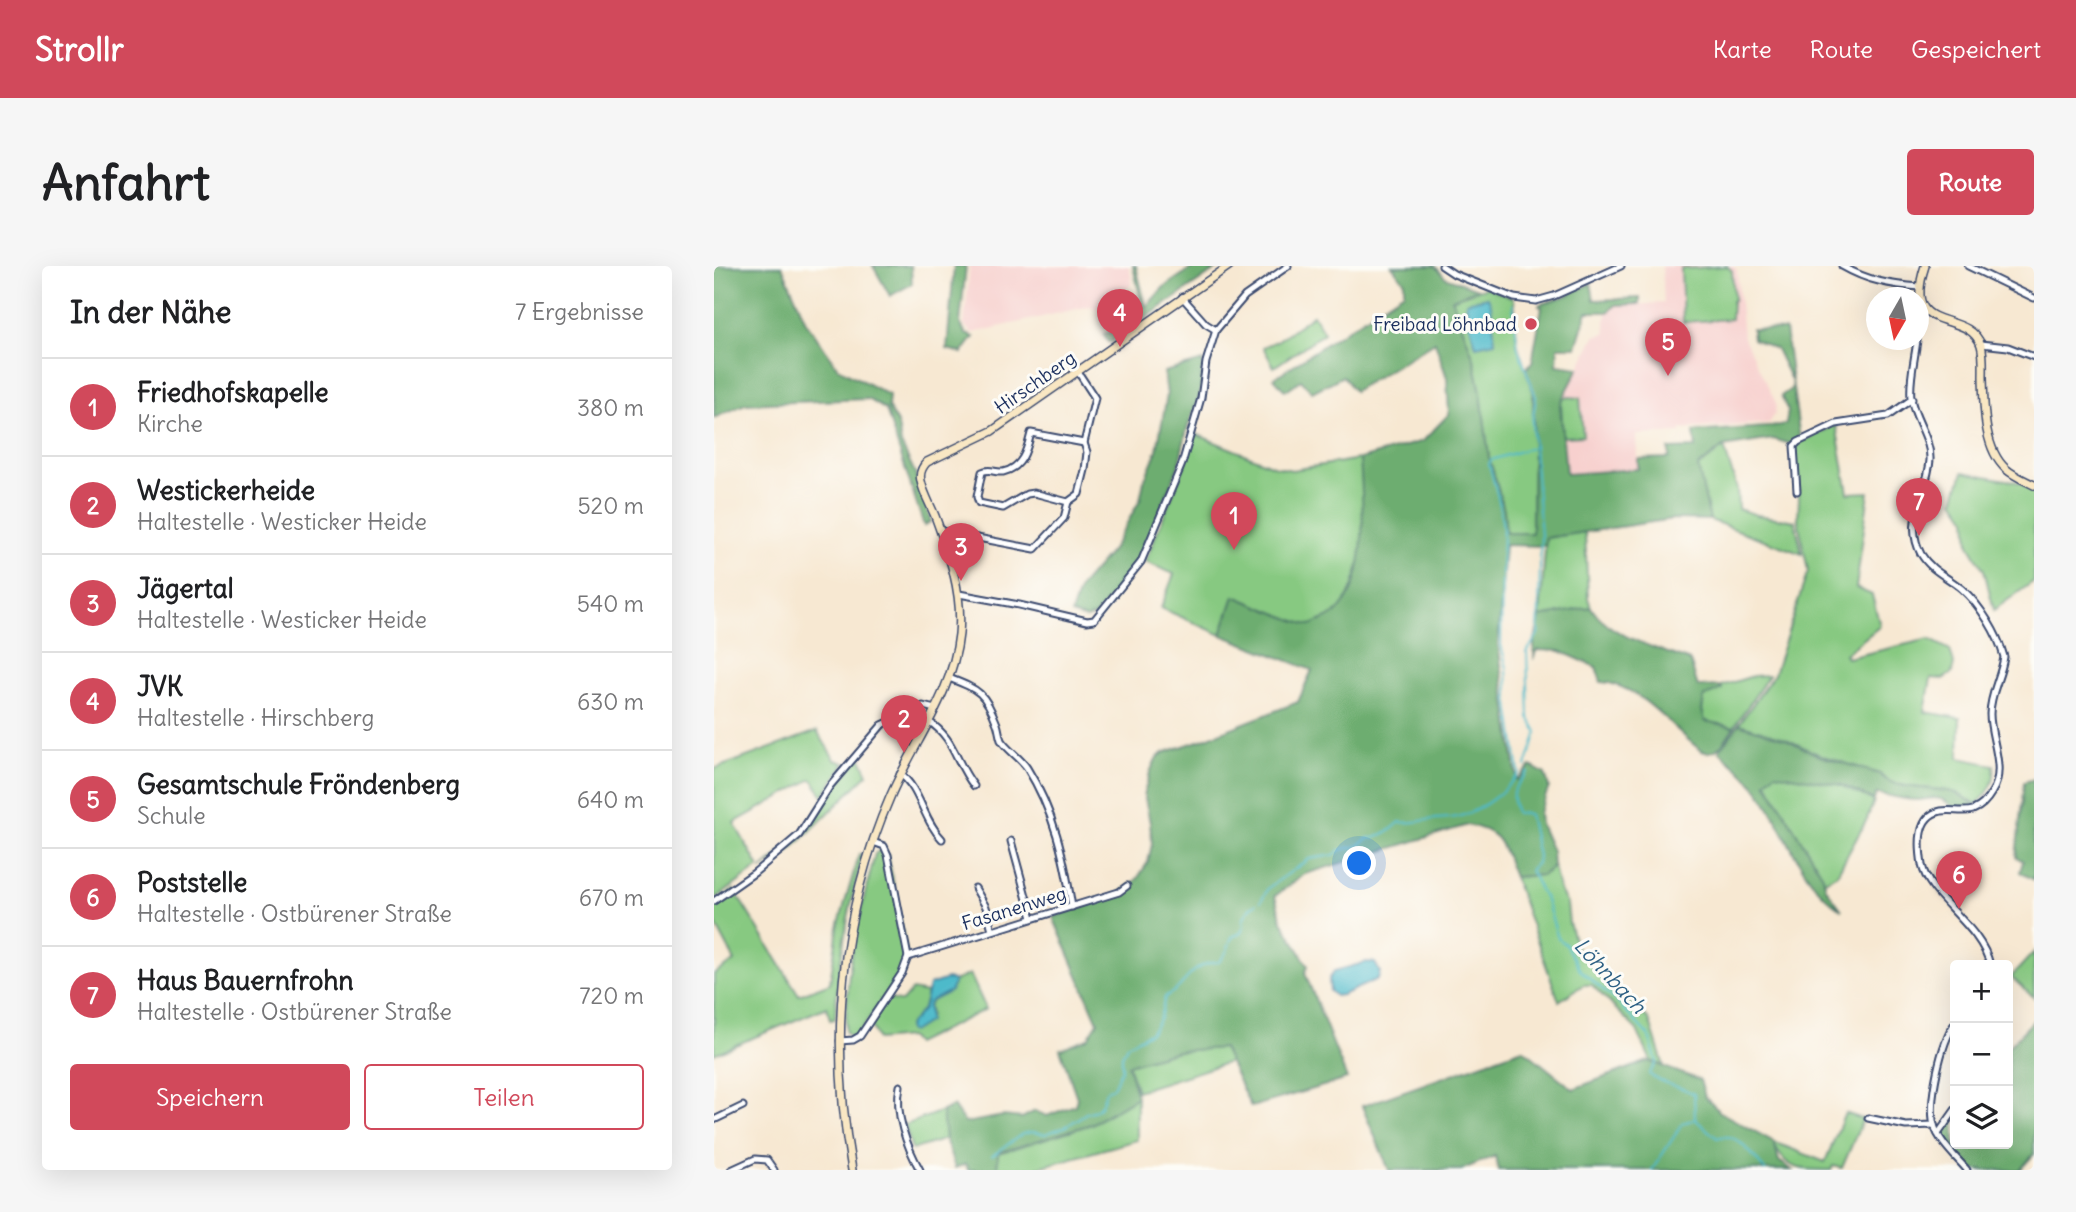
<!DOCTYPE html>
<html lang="de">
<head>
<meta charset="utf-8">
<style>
	:root { --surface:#fff; --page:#f6f6f6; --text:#202124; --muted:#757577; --line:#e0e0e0; --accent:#d1495b }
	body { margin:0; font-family:Delius,sans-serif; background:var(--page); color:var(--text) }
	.controls { position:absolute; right:21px; bottom:21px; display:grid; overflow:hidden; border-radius:7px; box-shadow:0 7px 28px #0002 }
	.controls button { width:63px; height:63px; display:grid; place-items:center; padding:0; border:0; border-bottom:2px solid var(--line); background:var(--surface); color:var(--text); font:35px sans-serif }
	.compass { position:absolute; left:1152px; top:21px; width:63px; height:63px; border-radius:50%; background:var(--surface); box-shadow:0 7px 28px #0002; rotate:189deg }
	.you { position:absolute; left:646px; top:598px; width:24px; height:24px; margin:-18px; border:5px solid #fff; border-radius:50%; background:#1a73e8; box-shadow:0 0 0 10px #1a73e833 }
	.badge { display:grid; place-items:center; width:46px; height:46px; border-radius:50%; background:var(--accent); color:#fff; font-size:23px; font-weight:700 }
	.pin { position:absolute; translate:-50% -58px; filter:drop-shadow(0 2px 4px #0008) }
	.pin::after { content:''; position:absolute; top:37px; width:24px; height:21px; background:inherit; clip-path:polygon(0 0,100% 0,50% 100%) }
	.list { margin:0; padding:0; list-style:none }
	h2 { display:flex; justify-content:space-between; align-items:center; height:91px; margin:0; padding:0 28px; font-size:30px }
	h2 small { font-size:23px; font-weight:400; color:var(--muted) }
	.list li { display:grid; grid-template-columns:46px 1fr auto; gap:21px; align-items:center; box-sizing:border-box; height:98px; padding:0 28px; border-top:2px solid var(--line) }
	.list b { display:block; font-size:26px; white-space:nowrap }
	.list p { margin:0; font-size:23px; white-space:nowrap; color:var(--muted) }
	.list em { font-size:23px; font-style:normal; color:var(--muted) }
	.actions { display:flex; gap:14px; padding:21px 28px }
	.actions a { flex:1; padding:16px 0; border:2px solid var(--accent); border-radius:7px; text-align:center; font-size:24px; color:var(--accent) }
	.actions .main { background:var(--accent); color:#fff }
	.icon { flex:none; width:38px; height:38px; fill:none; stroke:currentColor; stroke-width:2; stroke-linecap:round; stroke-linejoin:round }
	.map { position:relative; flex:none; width:1320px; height:904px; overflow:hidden; border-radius:7px }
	header { display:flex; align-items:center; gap:42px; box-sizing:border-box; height:98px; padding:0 35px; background:var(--accent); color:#fff }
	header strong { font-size:33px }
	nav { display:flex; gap:38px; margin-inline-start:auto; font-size:24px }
	.intro { display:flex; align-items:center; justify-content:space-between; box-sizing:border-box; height:168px; padding:0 42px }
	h1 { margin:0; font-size:49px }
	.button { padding:18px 32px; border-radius:7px; background:var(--accent); color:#fff; font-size:24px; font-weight:700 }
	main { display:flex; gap:42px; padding:0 42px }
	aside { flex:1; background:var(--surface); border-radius:7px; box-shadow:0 7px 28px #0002 }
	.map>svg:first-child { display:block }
</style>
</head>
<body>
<header>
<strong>Strollr</strong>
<nav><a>Karte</a><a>Route</a><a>Gespeichert</a></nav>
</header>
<div class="intro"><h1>Anfahrt</h1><a class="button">Route</a></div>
<main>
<aside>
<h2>In der Nähe<small>7 Ergebnisse</small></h2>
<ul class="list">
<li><span class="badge">1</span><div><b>Friedhofskapelle</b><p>Kirche</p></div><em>380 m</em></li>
<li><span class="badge">2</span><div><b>Westickerheide</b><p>Haltestelle · Westicker Heide</p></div><em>520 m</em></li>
<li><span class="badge">3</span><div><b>Jägertal</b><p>Haltestelle · Westicker Heide</p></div><em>540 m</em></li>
<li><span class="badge">4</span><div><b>JVK</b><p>Haltestelle · Hirschberg</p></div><em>630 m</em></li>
<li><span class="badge">5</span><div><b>Gesamtschule Fröndenberg</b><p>Schule</p></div><em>640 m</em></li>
<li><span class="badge">6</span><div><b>Poststelle</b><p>Haltestelle · Ostbürener Straße</p></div><em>670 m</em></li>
<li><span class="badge">7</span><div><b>Haus Bauernfrohn</b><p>Haltestelle · Ostbürener Straße</p></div><em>720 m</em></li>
</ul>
<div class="actions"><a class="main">Speichern</a><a>Teilen</a></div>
</aside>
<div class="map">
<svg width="1320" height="904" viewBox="0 0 1320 904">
	<rect width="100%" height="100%" fill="#fdfcf7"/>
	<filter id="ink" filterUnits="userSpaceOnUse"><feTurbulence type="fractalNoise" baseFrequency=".0143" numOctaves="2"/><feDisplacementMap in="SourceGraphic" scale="14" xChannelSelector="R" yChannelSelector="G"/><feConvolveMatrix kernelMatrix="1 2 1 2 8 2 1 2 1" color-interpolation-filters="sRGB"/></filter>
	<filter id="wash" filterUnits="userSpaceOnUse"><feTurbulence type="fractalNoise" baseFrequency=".00686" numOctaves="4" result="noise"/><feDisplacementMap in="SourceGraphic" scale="28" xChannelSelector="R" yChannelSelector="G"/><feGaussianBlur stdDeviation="1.57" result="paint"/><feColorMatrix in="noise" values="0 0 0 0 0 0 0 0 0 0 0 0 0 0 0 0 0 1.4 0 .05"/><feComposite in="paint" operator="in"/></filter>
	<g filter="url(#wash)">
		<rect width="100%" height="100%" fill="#f7e8d2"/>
		<!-- built -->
		<g fill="#f7d0ce">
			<polygon points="256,0 415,0 418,15 417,19 409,26 394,30 384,45 376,40 258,67 250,59"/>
			<polygon points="948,0 1019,0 1023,4 1029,70 1062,137 1061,148 1055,157 967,163 967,167 923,169 924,203 851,208 847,138 881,70 892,67 891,55 894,46 902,40 950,37"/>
		</g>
		<!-- green -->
		<g fill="#87c981" stroke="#517c70" stroke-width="2">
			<polygon points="1013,0 1018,5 1020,34 1018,35 1017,53 969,56 967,3"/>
			<polygon points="773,21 800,32 803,77 819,126 818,267 791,267 790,244 775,191 767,127 760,93 738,32"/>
			<polygon points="599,49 610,67 560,101 549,81 563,75"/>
			<polygon points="853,131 866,132 869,170 849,171 847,138 849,133"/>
			<path d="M 1122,159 L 1134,227 L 1155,226 L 1142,322 L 1158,329 L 1166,360 L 1131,388 L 1133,392 L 1215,373 L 1236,384 L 1240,398 L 1238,407 L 1229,413 L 1217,412 L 1211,446 L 1246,452 L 1245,492 L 1280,499 C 1282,516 1275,527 1262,539 C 1255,535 1249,529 1242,527 C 1221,520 1178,525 1166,508 L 1106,489 L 1072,473 L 1025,458 L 1060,408 L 1094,305 L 1084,254 L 1085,232 L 1081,181 L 1084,177 Z"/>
			<path d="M 479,167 L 559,200 L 578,204 L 646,193 C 648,215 650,237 650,258 C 649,290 638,359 596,359 C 585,359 533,335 520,330 L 507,369 L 447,342 L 460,308 L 431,296 L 471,198 Z"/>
			<polygon points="1010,181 1023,223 1024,243 1043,249 1081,255 1088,288 996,254 983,202"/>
			<polygon points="1249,206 1303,216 1320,223 1320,315 1280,344 1270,304 1255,279 1253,253 1240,234"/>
			<polygon points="871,266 874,332 877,341 826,351 832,272"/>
			<polygon points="1055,409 1020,461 991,455 988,444 990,431 1007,423 1007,420 1039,410"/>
			<polygon points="103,465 121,494 131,497 109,530 98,513 20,557 45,601 0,634 0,503"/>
			<polygon points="145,488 154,508 76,585 47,604 87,570"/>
			<polygon points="1061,506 1127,519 1160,535 1152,555 1123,608 1111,615 1052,515"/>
			<polygon points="167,583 174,589 193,690 187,706 143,770 137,771 131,765 135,707 141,668 161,588"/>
			<path d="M 145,588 L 149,589 C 134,643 124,697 121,753 L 116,754 L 113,741 L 0,788 L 0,708 L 21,695 L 0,655 L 0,640 L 20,624 L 85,729 L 116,717 L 124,661 Z"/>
			<polygon points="840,601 845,623 853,638 855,657 863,683 886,710 935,753 950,800 937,795 923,764 878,719 869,719 845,735 800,611 828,609"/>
			<polygon points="1320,686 1320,732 1297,711"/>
			<path d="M 256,708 L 272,743 L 201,778 L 195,771 L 164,774 L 156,758 L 172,732 L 188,736 L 198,724 L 213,727 L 209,743 L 203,751 L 216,749 L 214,739 C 221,729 237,729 240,715 Z"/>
			<polygon points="509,782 516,796 423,825 414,799 463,785"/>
			<polygon points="423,831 423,874 315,904 283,904 284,887 378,858"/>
			<polygon points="228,845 231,873 198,884 191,859"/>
			<path d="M 1131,847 L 1149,853 L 1128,902 L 1119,900 L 1117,904 C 1085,904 1070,904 1060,876 L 1111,896 Z"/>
		</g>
		<!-- forest -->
		<g fill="#6dad6f" stroke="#446e66" stroke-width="2">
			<polygon points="0,0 68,0 92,56 124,102 175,129 174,141 184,159 187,178 201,207 217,255 210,260 172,144 154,133 31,138 0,152"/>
			<polygon points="159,0 197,0 198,18 176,30"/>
			<polygon points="240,0 252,0 246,57 252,68 260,71 248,87 233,83"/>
			<polygon points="419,0 422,0 432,41 450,21 481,0 507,0 397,76 394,76 389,68 416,61 415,54 421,52 418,41 428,39"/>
			<path d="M 678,0 L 721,0 L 731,11 L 764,23 L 738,33 L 760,93 L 767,127 L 775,191 L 790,244 L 792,267 L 818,267 L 820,126 L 812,103 L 818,96 L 828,41 L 825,40 L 826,38 L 852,30 L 877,17 L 880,34 L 926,32 L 926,38 L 902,39 L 894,46 L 873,46 L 862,81 L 844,81 L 843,99 L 865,102 L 846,138 L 852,208 L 924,203 L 924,193 L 955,192 L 955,183 L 982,182 L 980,166 L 1067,160 L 1072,157 L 1074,145 L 1067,130 L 1077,123 L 1079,118 L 1062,83 L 1039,73 L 1038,63 L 1071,64 L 1086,173 L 1076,178 L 1059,173 L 1009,181 L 984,201 L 996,254 L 959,253 L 832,272 L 831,280 L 791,279 L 784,378 L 803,514 L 817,500 L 831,508 L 835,521 L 825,547 L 826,558 L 838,585 L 839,601 L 828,609 L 800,611 C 787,580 790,566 754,559 L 591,608 L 561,630 L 568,655 L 594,700 L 591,707 L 633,813 L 537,841 L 509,782 L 463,785 L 414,799 L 423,831 L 377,858 L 284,887 L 283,904 L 254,904 L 252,898 L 241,902 L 231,873 L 228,845 L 239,840 L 251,857 L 289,850 L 308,852 L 321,845 L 333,850 L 361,839 L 363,832 L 346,783 L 374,772 L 384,756 L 339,651 L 405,628 L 423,613 L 434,596 L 438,578 L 436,557 L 430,527 L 436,506 L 442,493 L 449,487 L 487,474 L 584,436 L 598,404 L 507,369 L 520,330 C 533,335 585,358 596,359 C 599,359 603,356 606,355 C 659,340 649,236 646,193 L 709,175 L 735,148 L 733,112 L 721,76 L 640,125 L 629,110 L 598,126 L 587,114 L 571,125 L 560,112 L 690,26 L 690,15 Z"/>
			<polygon points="489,95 486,129 473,163 464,202 425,295 381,350 373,353 357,348 366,321 398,284 426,234 430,215 443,184 453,129 450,106"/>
			<path d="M 877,341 C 893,370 946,383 976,395 L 984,421 L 1007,420 L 1008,423 L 990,431 L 988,444 L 991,455 L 1020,461 C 1012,472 1004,491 988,485 C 958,463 926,418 887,416 L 882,401 L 846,385 L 824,384 L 820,391 L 820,378 L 826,351 Z"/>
			<path d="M 1025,458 L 1072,473 L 1106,490 L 1166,508 C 1178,525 1221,520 1242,527 C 1249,529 1255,535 1261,539 L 1256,541 L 1239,541 C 1225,528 1219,533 1202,534 C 1190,534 1175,529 1162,528 L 1160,534 L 1127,519 L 1061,507 L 1052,516 L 1109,610 L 1112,622 L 1128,644 C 1086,617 1074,567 1047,528 C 1037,512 1019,499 1005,485 Z"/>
			<polygon points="1320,513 1320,614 1306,606 1309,595 1302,591 1310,516"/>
			<polygon points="1320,754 1320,888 1306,904 1258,904 1227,869 1241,848 1241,878 1294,878 1294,781"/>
			<polygon points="809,783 859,823 934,795 986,814 991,831 1006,846 1060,876 1065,895 1078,904 784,904 781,890 747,904 675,904 648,840"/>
		</g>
		<!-- water -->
		<g fill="#4ebaca" stroke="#347494" stroke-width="2">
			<polygon points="774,31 777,39 781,76 762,80 754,53 752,36"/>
			<polygon points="653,696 661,697 666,706 664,713 628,729 621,730 616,725 615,713 620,705"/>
			<polygon points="233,713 240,715 237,725 217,735 214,739 215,755 198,766 195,765 194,760 209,743 215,719"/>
		</g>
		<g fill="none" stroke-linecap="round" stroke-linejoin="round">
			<!-- stream -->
			<g stroke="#4ebaca" stroke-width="2">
				<polyline points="799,39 804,82 822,131 818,157 827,270 824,368 813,386 815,451 823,466 812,500"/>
				<path d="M 814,506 C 799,524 795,524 802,547 L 815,548 L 824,590 L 823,597 L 816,604 L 833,637 L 844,672 L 852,679 L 866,704 L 902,735 L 935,770 L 943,796 L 935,808 C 948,819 965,819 980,828 L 981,853 L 969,857 L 938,904"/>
				<path d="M 547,635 L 554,622 L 595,593 L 620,589 L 626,584 L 644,580 L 654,572 L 661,572 L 678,563 L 686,556 C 696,558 703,555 714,554 C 724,552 738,553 747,550 C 770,543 791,525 805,507 L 794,431 L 793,402 L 787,379 L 789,261 L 785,235 L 775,198 L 777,194 L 820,181"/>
				<path d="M 982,854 L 1003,872 C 1023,864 1040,891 1051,904"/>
				<path d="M 278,890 L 308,868 L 318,866 L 331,868 L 353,860 L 372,847 L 382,844 L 387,839 L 392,825 L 399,821 L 408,802 L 408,790 L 413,779 L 437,766 L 446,752 L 451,731 C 456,727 462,725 465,721 C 477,708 485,696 505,696 L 513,685 L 518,671 L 527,667 L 530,659 L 529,653 L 536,642 L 542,638"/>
			</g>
		</g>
	</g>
	<g filter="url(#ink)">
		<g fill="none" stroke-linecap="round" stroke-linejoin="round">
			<!-- street casing -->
			<g stroke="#3c4b6f" stroke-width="9">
				<g id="street">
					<polyline points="728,0 740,8 800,32 822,35 840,30 907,0"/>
					<path d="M 1128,0 C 1154,15 1177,19 1206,21"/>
					<polyline points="1254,0 1320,32"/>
					<polyline points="468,31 492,58 502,64"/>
					<polyline points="1204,65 1209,41"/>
					<path d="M 1203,74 C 1201,92 1195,114 1197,132 C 1200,153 1217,172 1216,194 C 1214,226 1189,255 1207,288 C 1217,305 1234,311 1248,323 C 1266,339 1284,368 1290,391 C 1287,411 1276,428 1276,448 C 1276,473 1293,503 1278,526 C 1274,533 1267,541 1259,544 C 1249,547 1237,543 1227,545 C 1202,550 1205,580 1208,599 C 1215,632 1267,659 1276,699"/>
					<polyline points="1267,78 1294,81 1320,91"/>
					<polyline points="1083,225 1080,180 1084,176 1122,158 1174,150 1198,133"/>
					<path d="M 354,236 L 320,227 L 313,228 L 289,242 L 265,237 L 263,231 L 268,206 C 276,202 281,207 289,206 C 309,202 313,183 317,167 L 370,177"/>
					<polyline points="227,265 321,283 350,252 354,236 365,228 371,204 373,186 370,177 381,132 364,106"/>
					<polyline points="245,328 305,339 373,355 380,354 427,296 468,198 487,132 492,96 502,64 531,30 574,0"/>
					<path d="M 235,412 C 265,424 271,426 283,458 C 285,463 285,469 287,474 C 293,484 306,491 313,502 C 340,545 350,591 358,641"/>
					<path d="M 214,455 C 241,472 241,496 260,520"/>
					<path d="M 186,508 C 206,522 209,554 228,573"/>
					<polyline points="297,575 318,652"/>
					<polyline points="261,622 272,641 278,664"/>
					<polyline points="0,635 40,607 85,569 116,520 168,459 209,440 221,443"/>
					<polyline points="194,691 405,626 413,620"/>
					<path d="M 1241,757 C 1227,777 1214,835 1220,859 C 1225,876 1242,891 1253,904"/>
					<polyline points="126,775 139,774 146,770 188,707 194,691 174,589 170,580 159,576"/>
					<path d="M 186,820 C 180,847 193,881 206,904"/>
					<polyline points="1154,852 1192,860 1220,859"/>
					<polyline points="0,854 29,840"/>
					<polyline points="1224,868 1241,844"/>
					<polyline points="17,904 41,893 53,894 60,904"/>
				</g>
			</g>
			<!-- secondary casing -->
			<g stroke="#3c4b6f" stroke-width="10">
				<g id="secondary">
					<path d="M 1211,0 C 1187,72 1253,41 1267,79 C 1270,89 1269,101 1269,111 C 1270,140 1269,182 1292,203 C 1300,210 1310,214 1320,219"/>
					<path d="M 138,904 C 115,777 125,648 177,529 C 200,476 239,427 245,368 C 249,326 235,288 221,250 C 216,238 209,226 207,215 C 205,207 208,201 213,196 L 278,165 L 515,0"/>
				</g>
			</g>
			<!-- street -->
			<use href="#street" stroke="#fff" stroke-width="5"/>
			<!-- secondary -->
			<use href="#secondary" stroke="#f9e7c3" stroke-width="7"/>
		</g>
	</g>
	<!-- markers -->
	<circle fill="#d1495b" stroke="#fdfcf7" stroke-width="2.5" cx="817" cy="58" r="7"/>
	<g text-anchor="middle" stroke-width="6" stroke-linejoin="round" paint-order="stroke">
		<!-- poi labels -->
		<g font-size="19" fill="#1b2f5e" stroke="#fdfcf7" text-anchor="end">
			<text x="803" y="65">Freibad Löhnbad</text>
		</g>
		<!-- street labels -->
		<g font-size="19" fill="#1b2f5e" stroke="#fdfcf7">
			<text transform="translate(321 116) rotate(-35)" y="7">Hirschberg</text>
			<text transform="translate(300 642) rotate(-17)" y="7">Fasanenweg</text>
		</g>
		<!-- water labels -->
		<g font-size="21" font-style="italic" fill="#2d6084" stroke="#fdfcf7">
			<text transform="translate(896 710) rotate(47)" y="7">Löhnbach</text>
		</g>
	</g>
</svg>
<div class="controls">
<button>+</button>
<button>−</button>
<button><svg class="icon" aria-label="layers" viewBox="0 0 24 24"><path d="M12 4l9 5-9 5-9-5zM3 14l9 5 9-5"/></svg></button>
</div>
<svg class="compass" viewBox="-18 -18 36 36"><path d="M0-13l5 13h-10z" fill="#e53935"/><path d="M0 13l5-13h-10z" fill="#757577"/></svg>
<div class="you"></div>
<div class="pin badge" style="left:520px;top:284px">1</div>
<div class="pin badge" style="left:190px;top:487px">2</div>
<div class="pin badge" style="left:247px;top:315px">3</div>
<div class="pin badge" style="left:406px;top:81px">4</div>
<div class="pin badge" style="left:954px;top:110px">5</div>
<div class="pin badge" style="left:1245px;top:643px">6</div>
<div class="pin badge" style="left:1205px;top:270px">7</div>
</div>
</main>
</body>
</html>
